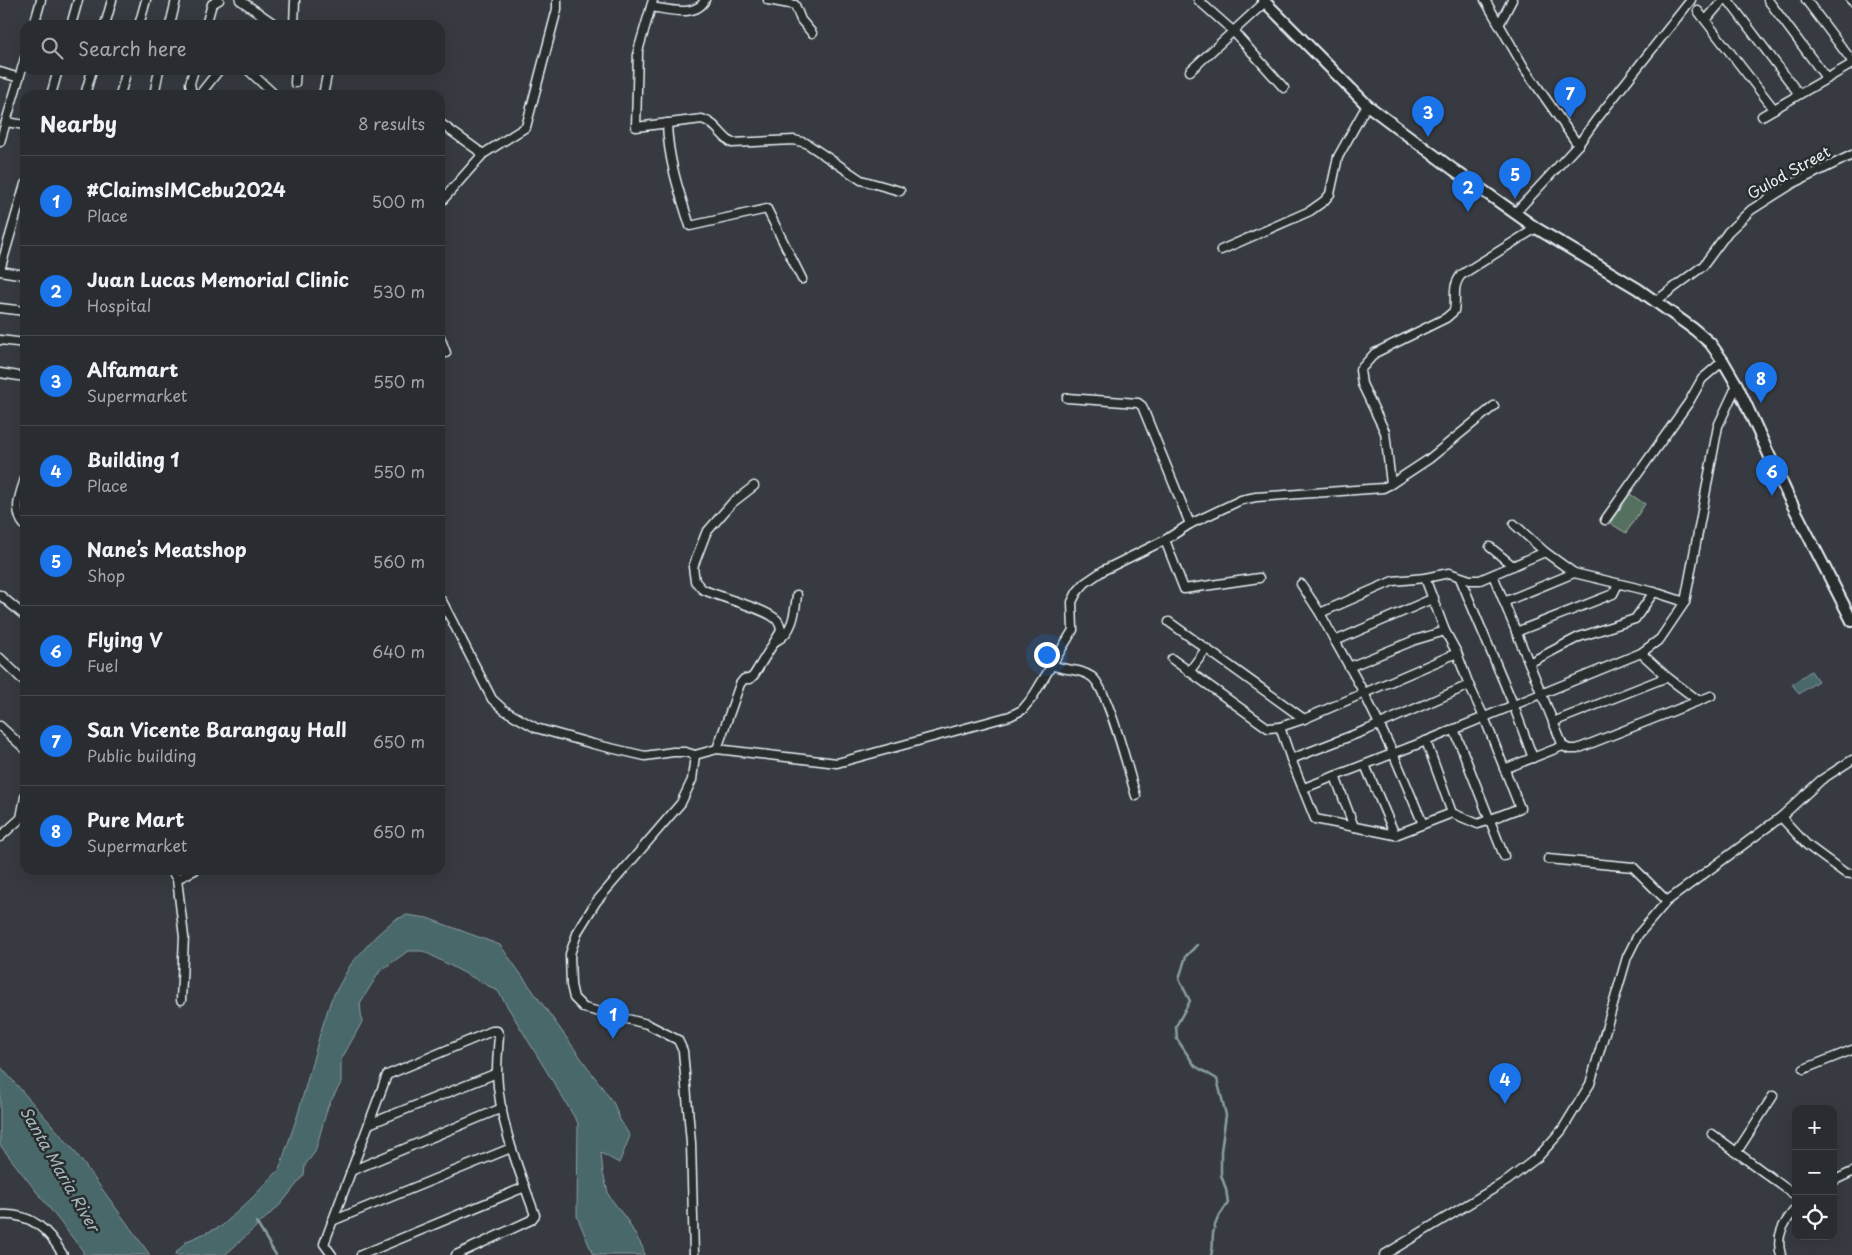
<!DOCTYPE html>
<html lang="en">
<head>
<meta charset="utf-8">
<style>
	:root { --surface:#292c31; --page:#313439; --text:#f1f3f6; --muted:#a5a7ab; --line:#45484d; --accent:#1a73e8 }
	body { margin:0; font-family:"Playpen Sans",sans-serif; background:var(--page); color:var(--text) }
	.controls { position:absolute; right:15px; bottom:15px; display:grid; overflow:hidden; border-radius:10px; box-shadow:0 5px 20px #0002 }
	.controls button { width:45px; height:45px; display:grid; place-items:center; padding:0; border:0; border-bottom:1px solid var(--line); background:var(--surface); color:var(--text); font:25px sans-serif }
	.you { position:absolute; left:1046px; top:654px; width:18px; height:18px; margin:-12px; border:4px solid #fff; border-radius:50%; background:#1a73e8; box-shadow:0 0 0 8px #1a73e833 }
	.badge { display:grid; place-items:center; width:32px; height:32px; border-radius:50%; background:var(--accent); color:#fff; font-size:16px; font-weight:700 }
	.pin { position:absolute; translate:-50% -41px; filter:drop-shadow(0 1px 2px #0008) }
	.pin::after { content:''; position:absolute; top:26px; width:18px; height:15px; background:inherit; clip-path:polygon(0 0,100% 0,50% 100%) }
	.list { margin:0; padding:0; list-style:none }
	h2 { display:flex; justify-content:space-between; align-items:center; height:65px; margin:0; padding:0 20px; font-size:21px }
	h2 small { font-size:16px; font-weight:400; color:var(--muted) }
	.list li { display:grid; grid-template-columns:32px 1fr auto; gap:15px; align-items:center; box-sizing:border-box; height:90px; padding:0 20px; border-top:1px solid var(--line) }
	.list b { display:block; font-size:19px; white-space:nowrap }
	.list p { margin:0; font-size:16px; white-space:nowrap; color:var(--muted) }
	.list em { font-size:16px; font-style:normal; color:var(--muted) }
	.icon { flex:none; width:28px; height:28px; fill:none; stroke:currentColor; stroke-width:2; stroke-linecap:round; stroke-linejoin:round }
	.map { position:relative; flex:none; width:1852px; height:1255px; overflow:hidden }
	.search { position:absolute; background:var(--surface); box-shadow:0 5px 20px #0002; left:20px; top:20px; width:425px; height:55px; display:flex; align-items:center; gap:12px; box-sizing:border-box; padding:0 18px; border-radius:15px; color:var(--muted); font-size:19px }
	.panel { position:absolute; background:var(--surface); box-shadow:0 5px 20px #0002; left:20px; top:90px; width:425px; height:785px; border-radius:15px }
	.map>svg:first-child { display:block }
</style>
</head>
<body>
<div class="map">
<svg width="1852" height="1255" viewBox="0 0 1852 1255">
	<rect width="100%" height="100%" fill="#373b41"/>
	<filter id="ink" filterUnits="userSpaceOnUse"><feTurbulence type="fractalNoise" baseFrequency=".02" numOctaves="2"/><feDisplacementMap in="SourceGraphic" scale="10" xChannelSelector="R" yChannelSelector="G"/><feConvolveMatrix kernelMatrix="1 2 1 2 8 2 1 2 1" color-interpolation-filters="sRGB"/></filter>
	<g filter="url(#ink)">
		<!-- green -->
		<polygon fill="#57705e" stroke="#a0b0ab" points="1630,494 1645,504 1626,533 1610,523"/>
		<!-- water -->
		<g fill="#49676b" stroke="#899ea3">
			<polygon points="1811,671 1818,681 1799,694 1792,684"/>
			<polygon points="407,915 427,918 500,945 614,1104 620,1120 630,1136 619,1163 601,1153 603,1173 609,1196 627,1220 643,1248 644,1255 593,1255 577,1216 578,1123 498,991 423,951 408,951 380,971 360,1003 362,1022 341,1060 341,1083 328,1106 315,1152 305,1165 304,1175 281,1204 225,1255 174,1255 187,1241 222,1226 252,1198 279,1170 298,1114 320,1034 331,1000 351,964 376,936 394,920"/>
			<polygon points="0,1066 73,1149 150,1255 83,1255 83,1251 0,1145"/>
		</g>
		<g fill="none" stroke-linecap="round" stroke-linejoin="round">
			<!-- stream -->
			<g stroke="#899ea3" stroke-width="2.5">
				<path d="M 1197,945 L 1186,956 L 1179,979 L 1190,1001 L 1176,1026 L 1177,1039 L 1195,1066 L 1217,1079 L 1226,1115 L 1221,1151 L 1221,1175 L 1226,1189 L 1228,1203 C 1220,1215 1215,1220 1213,1234 C 1212,1241 1214,1248 1211,1255"/>
				<polyline points="256,1222 276,1255"/>
			</g>
			<!-- minor casing -->
			<g stroke="#e8f1f8" stroke-width="11">
				<g id="minor">
					<polyline points="240,0 276,25"/>
					<path d="M 653,0 L 638,51 L 636,127 L 702,119 C 716,123 721,136 732,143 L 794,140 L 806,143 L 861,180 L 900,191"/>
					<polyline points="768,0 795,5 801,20 812,33"/>
					<polyline points="1198,0 1233,31 1284,88"/>
					<polyline points="1485,0 1525,69 1578,145"/>
					<polyline points="1728,0 1799,94"/>
					<polyline points="1768,0 1827,79"/>
					<polyline points="1806,0 1852,61"/>
					<polyline points="1851,0 1852,1"/>
					<path d="M 651,7 C 667,9 696,18 705,0"/>
					<polyline points="1698,11 1774,109"/>
					<polyline points="1706,20 1723,0"/>
					<polyline points="34,25 41,0"/>
					<polyline points="71,25 78,0"/>
					<polyline points="105,25 112,0"/>
					<polyline points="139,25 146,0"/>
					<polyline points="170,25 176,0"/>
					<polyline points="206,25 212,4 219,0"/>
					<polyline points="294,25 295,0"/>
					<polyline points="1499,25 1512,0"/>
					<polyline points="248,70 275,95"/>
					<polyline points="1190,71 1265,2"/>
					<polyline points="0,72 19,78"/>
					<polyline points="295,83 296,70"/>
					<polyline points="51,95 58,70"/>
					<polyline points="85,95 92,70"/>
					<polyline points="120,95 127,70"/>
					<polyline points="154,95 159,70"/>
					<polyline points="192,95 190,83 194,70"/>
					<polyline points="195,95 201,93 219,70"/>
					<polyline points="323,95 328,70"/>
					<polyline points="1762,116 1852,64"/>
					<polyline points="6,122 25,125"/>
					<polyline points="440,123 483,154"/>
					<path d="M 667,123 C 668,159 679,192 690,226 L 767,209 L 802,279"/>
					<polyline points="0,142 25,58"/>
					<polyline points="440,203 483,154 526,127 557,9 557,0"/>
					<polyline points="1515,213 1578,145 1596,120 1691,0"/>
					<polyline points="1221,250 1310,211 1324,201 1330,194 1338,157 1367,105"/>
					<polyline points="0,270 25,184"/>
					<polyline points="0,271 25,275"/>
					<polyline points="1656,301 1703,266 1728,232 1751,210 1792,184 1852,155"/>
					<polyline points="0,308 25,311"/>
					<polyline points="440,337 446,353"/>
					<polyline points="0,340 25,343"/>
					<polyline points="0,373 25,377"/>
					<polyline points="1067,398 1138,403 1142,406 1190,524"/>
					<path d="M 25,479 C 19,496 13,512 25,526"/>
					<polyline points="1391,484 1429,459 1494,406"/>
					<polyline points="1605,520 1689,402 1702,379 1723,361"/>
					<polyline points="1514,524 1545,552"/>
					<polyline points="1165,540 1184,589 1259,578"/>
					<polyline points="1490,547 1513,566"/>
					<polyline points="1493,575 1563,746"/>
					<polyline points="1425,578 1445,631 1457,653 1469,685 1484,717 1520,808 1478,824 1452,813 1395,835 1315,819 1291,759 1280,727 1304,719 1457,653"/>
					<polyline points="1460,578 1513,704 1533,758"/>
					<polyline points="1301,584 1320,613 1335,641"/>
					<polyline points="0,595 25,616"/>
					<path d="M 440,602 L 442,601 L 492,699 L 504,710 L 536,728 L 593,744 L 645,756 L 673,752 L 685,752 L 695,755 L 717,749 L 837,763 L 1010,716 L 1022,710 L 1032,698 L 1073,630 L 1072,602 L 1077,592 L 1085,583 L 1104,570 L 1165,540 L 1190,524 L 1241,500 L 1256,497 L 1383,488 L 1391,484 L 1385,432 L 1362,384 L 1360,370 L 1375,353 L 1446,318 L 1454,311 C 1457,296 1451,288 1461,275 L 1536,228"/>
					<polyline points="1504,602 1574,573"/>
					<polyline points="1320,613 1393,581 1425,578 1449,573 1470,580 1480,580 1545,552 1574,573 1654,592 1685,602"/>
					<polyline points="1169,622 1304,719"/>
					<polyline points="1516,632 1613,594 1618,584"/>
					<path d="M 776,641 C 793,633 795,612 797,595"/>
					<polyline points="1641,653 1667,677 1699,701"/>
					<polyline points="0,658 25,682"/>
					<polyline points="1172,659 1268,728 1280,727"/>
					<polyline points="1529,663 1579,637 1635,619 1654,592"/>
					<path d="M 1052,665 C 1065,671 1080,668 1092,677 C 1108,689 1129,773 1136,796"/>
					<polyline points="1349,667 1415,640 1445,631"/>
					<polyline points="1189,672 1206,649"/>
					<polyline points="1553,722 1667,677"/>
					<polyline points="0,726 25,749"/>
					<polyline points="1454,729 1504,856"/>
					<polyline points="1426,741 1452,813"/>
					<path d="M 717,749 L 740,684 L 744,679 L 750,679 L 754,675 L 781,631 C 781,627 780,624 777,620 C 766,608 720,598 702,589 L 695,581 L 693,567 L 706,533 L 732,503 L 754,486"/>
					<polyline points="1291,759 1369,729 1469,685"/>
					<polyline points="1365,765 1395,835"/>
					<polyline points="1504,769 1563,746 1569,749 1577,749 1711,696"/>
					<polyline points="1335,776 1354,827"/>
					<polyline points="1304,788 1426,741 1641,653 1660,639 1685,602 1718,426 1737,385"/>
					<polyline points="1781,817 1807,845 1845,873 1852,874"/>
					<polyline points="1423,824 1393,753 1364,693 1335,641 1434,598"/>
					<polyline points="0,837 21,818 25,797"/>
					<polyline points="1548,859 1633,867 1667,901"/>
					<polyline points="171,870 177,879"/>
					<polyline points="181,1000 184,937 177,879 195,870"/>
					<polyline points="1804,1069 1852,1050"/>
					<polyline points="369,1124 497,1073"/>
					<polyline points="1712,1134 1796,1196"/>
					<polyline points="1736,1153 1773,1096"/>
					<polyline points="351,1171 502,1108"/>
					<polyline points="1833,1181 1852,1172"/>
					<path d="M 0,1215 C 31,1213 48,1229 63,1255"/>
					<polyline points="332,1221 511,1148"/>
					<path d="M 332,1255 L 324,1244 L 387,1075 L 492,1031 L 497,1031 L 499,1035 C 498,1048 497,1061 497,1073 C 499,1122 519,1170 535,1215 L 531,1220 L 456,1255"/>
					<polyline points="361,1255 525,1187"/>
					<polyline points="694,1255 691,1143 683,1051 678,1040 647,1024 584,1008 574,998 571,985 570,954 578,931 596,902 681,803 692,780 695,755"/>
					<polyline points="1384,1255 1508,1180 1538,1157 1562,1130 1590,1084 1627,957 1638,935 1667,901 1781,817 1821,780 1852,760"/>
					<path d="M 1781,1255 C 1775,1235 1784,1223 1796,1208"/>
				</g>
			</g>
			<!-- major casing -->
			<g stroke="#e8f1f8" stroke-width="14">
				<polyline id="major" points="1263,0 1367,105 1454,170 1536,228 1638,289 1695,330 1710,343 1723,361 1737,385 1788,496 1852,621"/>
			</g>
			<!-- minor -->
			<use href="#minor" stroke="#2a2d2e" stroke-width="8"/>
			<!-- major -->
			<use href="#major" stroke="#2a2d2e" stroke-width="10"/>
		</g>
	</g>
	<g text-anchor="middle" stroke-width="5" stroke-linejoin="round" paint-order="stroke">
		<!-- street labels -->
		<g font-size="15" fill="#e8f1f8" stroke="#2a2d2e">
			<text transform="translate(1789 173) rotate(-29)" y="5">Gulod Street</text>
		</g>
		<!-- water labels -->
		<g font-size="16" font-style="italic" fill="#a8bac0" stroke="#2a2d2e">
			<text transform="translate(60 1169) rotate(60)" y="6">Santa Maria River</text>
		</g>
	</g>
</svg>
<div class="controls">
<button>+</button>
<button>−</button>
<button><svg class="icon" aria-label="locate" viewBox="0 0 24 24"><circle cx="12" cy="12" r="6"/><path d="M12 2v4M12 18v4M2 12h4M18 12h4"/></svg></button>
</div>
<div class="you"></div>
<div class="pin badge" style="left:613px;top:1039px">1</div>
<div class="pin badge" style="left:1468px;top:212px">2</div>
<div class="pin badge" style="left:1428px;top:137px">3</div>
<div class="pin badge" style="left:1505px;top:1104px">4</div>
<div class="pin badge" style="left:1515px;top:199px">5</div>
<div class="pin badge" style="left:1772px;top:496px">6</div>
<div class="pin badge" style="left:1570px;top:118px">7</div>
<div class="pin badge" style="left:1761px;top:403px">8</div>
<div class="search"><svg class="icon" aria-label="search" viewBox="0 0 24 24"><circle cx="10" cy="10" r="6"/><path d="M15 15l6 6"/></svg>Search here</div>
<section class="panel">
<h2>Nearby<small>8 results</small></h2>
<ul class="list">
<li><span class="badge">1</span><div><b>#ClaimsIMCebu2024</b><p>Place</p></div><em>500 m</em></li>
<li><span class="badge">2</span><div><b>Juan Lucas Memorial Clinic</b><p>Hospital</p></div><em>530 m</em></li>
<li><span class="badge">3</span><div><b>Alfamart</b><p>Supermarket</p></div><em>550 m</em></li>
<li><span class="badge">4</span><div><b>Building 1</b><p>Place</p></div><em>550 m</em></li>
<li><span class="badge">5</span><div><b>Nane’s Meatshop</b><p>Shop</p></div><em>560 m</em></li>
<li><span class="badge">6</span><div><b>Flying V</b><p>Fuel</p></div><em>640 m</em></li>
<li><span class="badge">7</span><div><b>San Vicente Barangay Hall</b><p>Public building</p></div><em>650 m</em></li>
<li><span class="badge">8</span><div><b>Pure Mart</b><p>Supermarket</p></div><em>650 m</em></li>
</ul>
</section>
</div>
</body>
</html>
